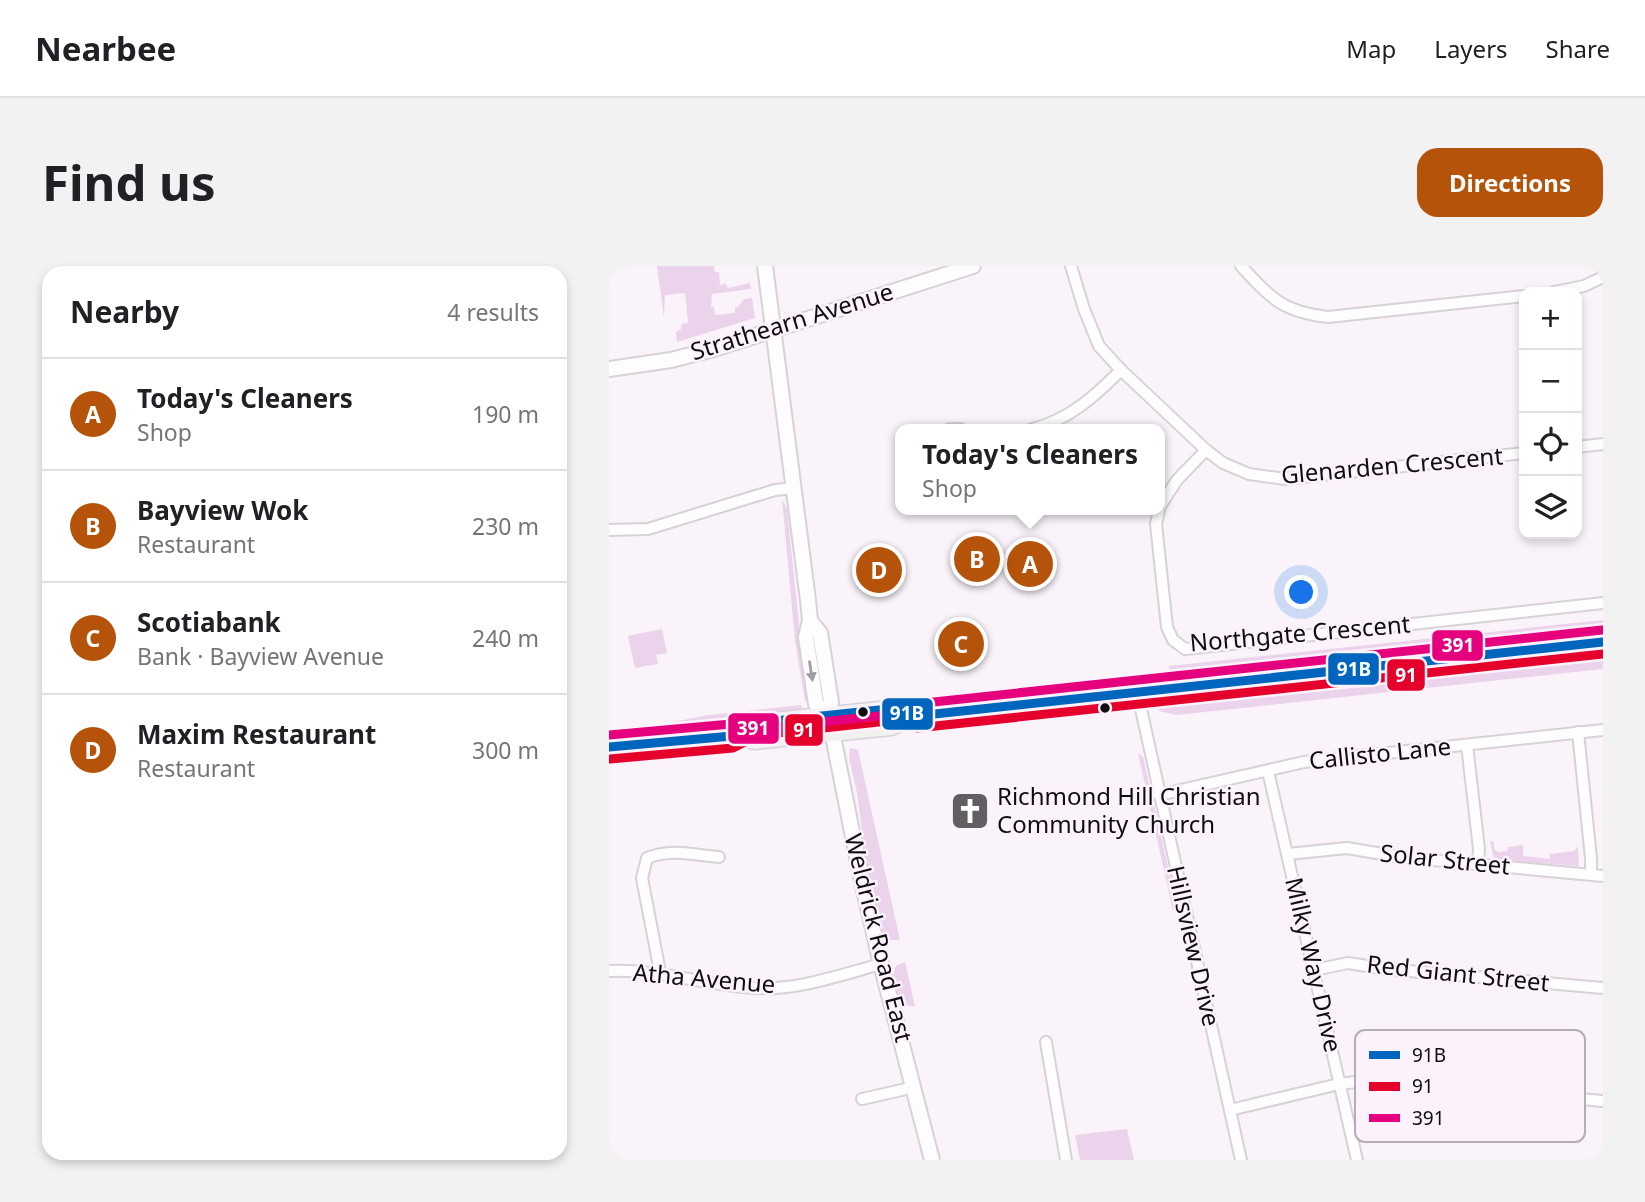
<!DOCTYPE html>
<html lang="en">
<head>
<meta charset="utf-8">
<style>
	:root { --surface:#fff; --page:#f2f2f2; --text:#202124; --muted:#757577; --line:#e0e0e0; --accent:#b45309 }
	body { margin:0; font-family:"Noto Sans",sans-serif; background:var(--page); color:var(--text) }
	.controls { position:absolute; right:21px; top:21px; display:grid; overflow:hidden; border-radius:14px; box-shadow:0 4px 10px #0003 }
	.controls button { width:63px; height:63px; display:grid; place-items:center; padding:0; border:0; border-bottom:2px solid var(--line); background:var(--surface); color:var(--text); font:35px sans-serif }
	.you { position:absolute; left:693px; top:327px; width:24px; height:24px; margin:-18px; border:5px solid #fff; border-radius:50%; background:#1a73e8; box-shadow:0 0 0 10px #1a73e833 }
	.badge { display:grid; place-items:center; width:46px; height:46px; border-radius:50%; background:var(--accent); color:#fff; font-size:23px; font-weight:700 }
	.pin { position:absolute; translate:-50% -50%; border:4px solid #fff; box-shadow:0 2px 7px #0006 }
	.popup { position:absolute; left:286px; top:158px; width:270px; height:91px; box-sizing:border-box; display:grid; place-content:center; border-radius:14px; background:var(--surface); filter:drop-shadow(0 2px 5px #0005); font-size:23px; white-space:nowrap; color:var(--muted) }
	.popup b { font-size:26px; color:var(--text) }
	.popup::after { content:''; position:absolute; left:50%; top:100%; margin-left:-14px; border:14px solid transparent; border-top-color:var(--surface) }
	.list { margin:0; padding:0; list-style:none }
	h2 { display:flex; justify-content:space-between; align-items:center; height:91px; margin:0; padding:0 28px; font-size:30px }
	h2 small { font-size:23px; font-weight:400; color:var(--muted) }
	.list li { display:grid; grid-template-columns:46px 1fr auto; gap:21px; align-items:center; box-sizing:border-box; height:112px; padding:0 28px; border-top:2px solid var(--line) }
	.list b { display:block; font-size:26px; white-space:nowrap }
	.list p { margin:0; font-size:23px; white-space:nowrap; color:var(--muted) }
	.list em { font-size:23px; font-style:normal; color:var(--muted) }
	.icon { flex:none; width:38px; height:38px; fill:none; stroke:currentColor; stroke-width:2; stroke-linecap:round; stroke-linejoin:round }
	.map { position:relative; flex:none; width:994px; height:894px; overflow:hidden; border-radius:21px }
	header { display:flex; align-items:center; gap:42px; box-sizing:border-box; height:98px; padding:0 35px; background:var(--surface); border-bottom:2px solid var(--line) }
	header strong { font-size:33px }
	nav { display:flex; gap:38px; margin-inline-start:auto; font-size:24px }
	.intro { display:flex; align-items:center; justify-content:space-between; box-sizing:border-box; height:168px; padding:0 42px }
	h1 { margin:0; font-size:49px }
	.button { padding:18px 32px; border-radius:21px; background:var(--accent); color:#fff; font-size:24px; font-weight:700 }
	main { display:flex; gap:42px; padding:0 42px }
	aside { flex:1; background:var(--surface); border-radius:21px; box-shadow:0 4px 10px #0003 }
	.map>svg:first-child { display:block }
</style>
</head>
<body>
<header>
<strong>Nearbee</strong>
<nav><a>Map</a><a>Layers</a><a>Share</a></nav>
</header>
<div class="intro"><h1>Find us</h1><a class="button">Directions</a></div>
<main>
<aside>
<h2>Nearby<small>4 results</small></h2>
<ul class="list">
<li><span class="badge">A</span><div><b>Today's Cleaners</b><p>Shop</p></div><em>190 m</em></li>
<li><span class="badge">B</span><div><b>Bayview Wok</b><p>Restaurant</p></div><em>230 m</em></li>
<li><span class="badge">C</span><div><b>Scotiabank</b><p>Bank · Bayview Avenue</p></div><em>240 m</em></li>
<li><span class="badge">D</span><div><b>Maxim Restaurant</b><p>Restaurant</p></div><em>300 m</em></li>
</ul>
</aside>
<div class="map">
<svg width="994" height="894" viewBox="0 0 994 894">
	<rect width="100%" height="100%" fill="#faf4fa"/>
	<!-- green -->
	<g fill="#ebd4eb">
		<polygon points="48,0 105,0 106,6 110,6 111,19 117,18 119,22 141,17 142,23 103,28 102,41 105,41 106,49 126,47 126,41 129,41 135,33 143,32 146,52 68,76 67,66 72,63 73,58 79,57 76,27 56,29 55,52"/>
		<polygon points="173,233 178,243 198,435 196,435 186,375"/>
		<polygon points="994,354 994,362 561,408 560,400"/>
		<polygon points="53,363 58,387 47,389 49,398 26,402 19,370"/>
		<polygon points="994,393 994,403 568,449 550,445 550,441 558,439"/>
		<polygon points="191,439 194,442 182,448 69,460 59,457 100,449"/>
		<polygon points="241,482 249,484 291,674 280,674 273,664 257,595 248,527 240,492"/>
		<polygon points="529,487 534,491 568,640 564,645"/>
		<polygon points="885,575 885,583 889,586 898,585 899,581 914,579 914,590 941,593 941,588 965,585 969,580 970,600 885,594 881,576"/>
		<path d="M 296,696 L 306,740 C 286,744 280,715 287,700 Z"/>
		<polygon points="518,863 525,894 471,894 466,869"/>
	</g>
	<g fill="none" stroke-linecap="round" stroke-linejoin="round">
		<!-- minor casing -->
		<g stroke="#d6d2d6" stroke-width="14">
			<g id="minor">
				<polyline points="462,0 475,43 490,80 512,104 597,184 614,197 640,208 676,213 915,187"/>
				<path d="M 632,0 C 662,32 673,46 719,51 L 915,30"/>
				<polyline points="945,26 975,20 994,11"/>
				<polyline points="340,163 352,163"/>
				<path d="M 423,163 C 460,154 486,130 512,104"/>
				<polyline points="968,181 994,178"/>
				<polyline points="550,242 568,214 597,184"/>
				<polyline points="550,244 547,258 558,361 564,374 576,383 994,337"/>
				<polyline points="0,264 39,263 166,224 185,222"/>
				<polyline points="528,425 632,894"/>
				<polyline points="969,466 982,592 982,608"/>
				<polyline points="858,479 870,583 869,598"/>
				<polyline points="659,505 748,894"/>
				<polyline points="550,529 695,496 994,464"/>
				<polyline points="679,588 738,582 791,591 994,610"/>
				<polyline points="705,704 739,697 777,703 994,722"/>
				<path d="M 0,705 C 49,703 96,719 145,722 C 187,725 231,709 272,698"/>
				<path d="M 51,706 L 33,612 L 38,592 C 64,582 83,589 110,591"/>
				<polyline points="437,776 457,894"/>
				<polyline points="253,833 306,821"/>
				<polyline points="621,844 730,818 747,816 781,816 994,835"/>
			</g>
		</g>
		<!-- tertiary casing -->
		<g stroke="#d6d2d6" stroke-width="18">
			<g id="tertiary">
				<polyline points="156,0 199,334 201,355 197,371 207,438 220,450"/>
				<polyline points="0,103 62,94 105,83 364,0"/>
				<polyline points="201,355 211,367 222,436 220,450 252,611 272,698 323,894"/>
			</g>
		</g>
		<!-- secondary casing -->
		<g stroke="#d6d2d6" stroke-width="19">
			<g id="secondary">
				<polyline points="123,470 146,457 280,443 307,450"/>
				<polyline points="0,481 123,470 146,475 282,461 307,450 994,376"/>
			</g>
		</g>
		<!-- minor -->
		<use href="#minor" stroke="#fefdfe" stroke-width="10"/>
		<!-- tertiary -->
		<use href="#tertiary" stroke="#fefdfe" stroke-width="14"/>
		<!-- secondary -->
		<use href="#secondary" stroke="#f1f2f0" stroke-width="16"/>
		<!-- bus-1 casing -->
		<g stroke="#fcf2fc" stroke-width="14">
			<polyline id="bus-1" points="0,481 123,470 146,457 280,443 307,450 994,376"/>
		</g>
		<!-- bus-2 casing -->
		<g stroke="#fcf2fc" stroke-width="14">
			<polyline id="bus-2" points="1,493 124,482 150,469 279,455 308,462 994,388"/>
		</g>
		<!-- bus-3 casing -->
		<g stroke="#fcf2fc" stroke-width="14">
			<polyline id="bus-3" points="0,469 122,458 147,463 279,449 306,438 993,364"/>
		</g>
		<!-- bus-1 -->
		<use href="#bus-1" stroke="#0065bd" stroke-width="9"/>
		<!-- bus-2 -->
		<use href="#bus-2" stroke="#e4002b" stroke-width="9"/>
		<!-- bus-3 -->
		<use href="#bus-3" stroke="#e5007d" stroke-width="9"/>
	</g>
	<!-- one-way arrows -->
	<defs><path id="oneway-solid" d="M-6-.8H1V-3.2L6.5 0L1 3.2V.8H-6Z" transform="scale(1.75)"/></defs>
	<use fill="#9f9d9f" href="#oneway-solid" transform="translate(202 405) rotate(81)"/>
	<!-- icons -->
	<defs>
		<g id="church-square" transform="scale(2.0125)"><rect x="-9" y="-9" width="18" height="18" rx="4" fill="#625e62" stroke="#fcf2fc"/><path d="M-1.2-6h2.4v3.5h3.3v2.4h-3.3V6h-2.4V-.1h-3.3v-2.4h3.3Z" fill="#fff"/></g>
	</defs>
	<g fill-rule="evenodd">
		<use href="#church-square" x="361" y="545"/>
	</g>
	<!-- markers -->
	<g fill="#100d10" stroke="#fcf2fc" stroke-width="2.5">
		<circle cx="496" cy="442" r="6"/>
		<circle cx="254" cy="446" r="6"/>
	</g>
	<g text-anchor="middle" stroke-width="5" stroke-linejoin="round" paint-order="stroke">
		<!-- street labels -->
		<g font-size="24" fill="#100d10" stroke="#fcf2fc">
			<text transform="translate(183 56) rotate(-17)" y="8">Strathearn Avenue</text>
			<text transform="translate(783 200) rotate(-5)" y="8">Glenarden Crescent</text>
			<text transform="translate(691 368) rotate(-5)" y="8">Northgate Crescent</text>
			<text transform="translate(771 488) rotate(-6)" y="8">Callisto Lane</text>
			<text transform="translate(836 594) rotate(6)" y="8">Solar Street</text>
			<text transform="translate(269 672) rotate(76)" y="8">Weldrick Road East</text>
			<text transform="translate(584 680) rotate(77)" y="8">Hillsview Drive</text>
			<text transform="translate(704 699) rotate(77)" y="8">Milky Way Drive</text>
			<text transform="translate(849 708) rotate(6)" y="8">Red Giant Street</text>
			<text transform="translate(95 713) rotate(5)" y="8">Atha Avenue</text>
		</g>
		<!-- poi labels -->
		<g font-size="24" fill="#100d10" stroke="#fcf2fc" text-anchor="start">
			<text x="388" y="539">Richmond Hill Christian<tspan x="388" dy="28">Community Church</tspan></text>
		</g>
	</g>
	<!-- legend -->
	<rect x="746" y="764" width="230" height="112" rx="10" fill="#fcf2fc" stroke="#b5adb5" stroke-width="2"/>
	<rect x="760" y="785" width="31" height="8" fill="#0065bd"/>
	<rect x="760" y="816" width="31" height="9" fill="#e4002b"/>
	<rect x="760" y="848" width="31" height="8" fill="#e5007d"/>
	<g font-size="19" fill="#100d10">
		<text x="803" y="796">91B</text>
		<text x="803" y="827">91</text>
		<text x="803" y="859">391</text>
	</g>
	<g stroke="#fcf2fc" stroke-width="2.5">
		<rect x="822" y="363" width="53" height="33" rx="7" fill="#e5007d"/>
		<rect x="718" y="386" width="53" height="34" rx="7" fill="#0065bd"/>
		<rect x="777" y="392" width="40" height="34" rx="7" fill="#e4002b"/>
		<rect x="272" y="431" width="53" height="34" rx="7" fill="#0065bd"/>
		<rect x="118" y="446" width="53" height="33" rx="7" fill="#e5007d"/>
		<rect x="175" y="447" width="40" height="34" rx="7" fill="#e4002b"/>
	</g>
	<g font-size="19" text-anchor="middle" font-weight="bold" fill="#fff">
		<text x="849" y="386">391</text>
		<text x="745" y="410">91B</text>
		<text x="797" y="416">91</text>
		<text x="298" y="454">91B</text>
		<text x="144" y="469">391</text>
		<text x="195" y="471">91</text>
	</g>
</svg>
<div class="controls">
<button>+</button>
<button>−</button>
<button><svg class="icon" aria-label="locate" viewBox="0 0 24 24"><circle cx="12" cy="12" r="6"/><path d="M12 2v4M12 18v4M2 12h4M18 12h4"/></svg></button>
<button><svg class="icon" aria-label="layers" viewBox="0 0 24 24"><path d="M12 4l9 5-9 5-9-5zM3 14l9 5 9-5"/></svg></button>
</div>
<div class="you"></div>
<div class="pin badge" style="left:421px;top:298px">A</div>
<div class="popup"><b>Today's Cleaners</b>Shop</div>
<div class="pin badge" style="left:368px;top:293px">B</div>
<div class="pin badge" style="left:352px;top:378px">C</div>
<div class="pin badge" style="left:270px;top:304px">D</div>
</div>
</main>
</body>
</html>
